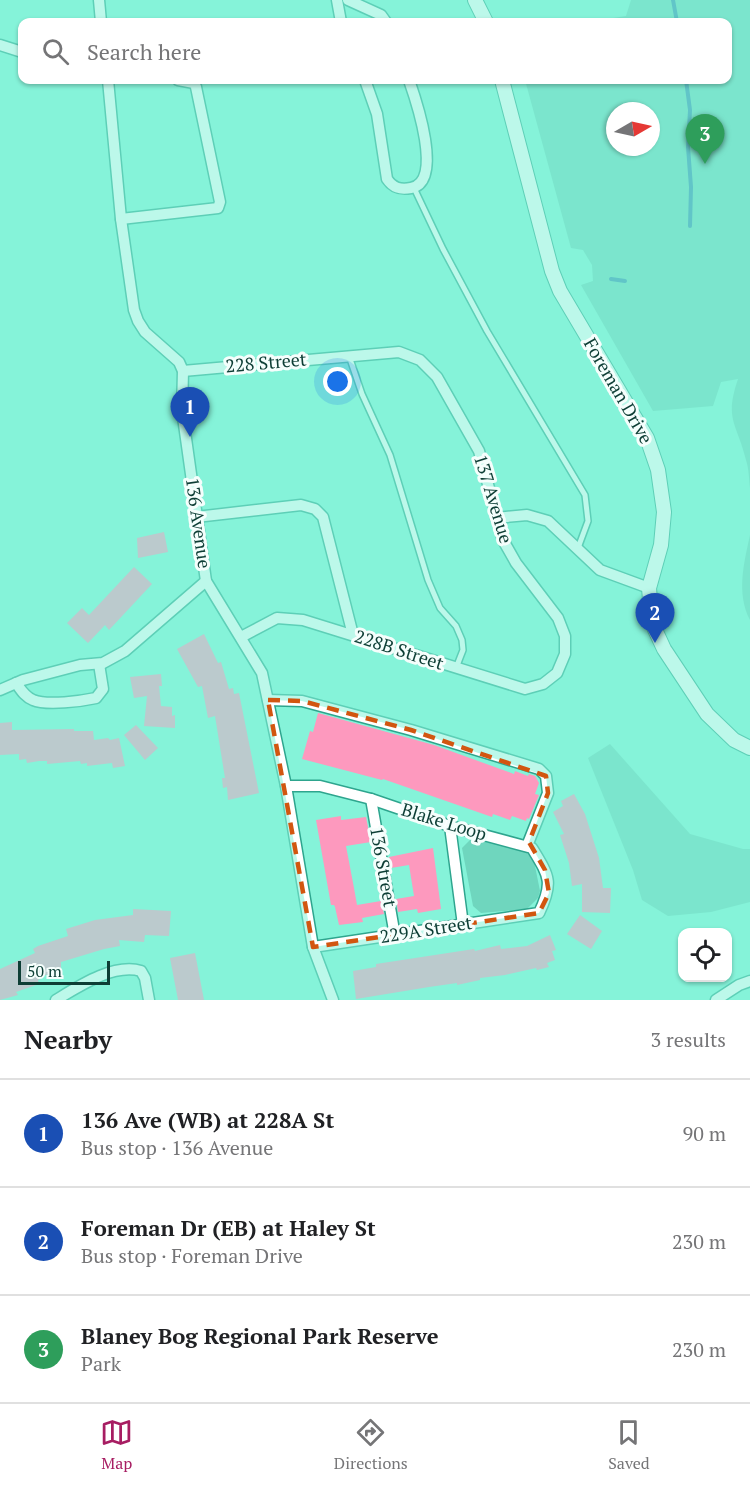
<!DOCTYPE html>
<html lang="en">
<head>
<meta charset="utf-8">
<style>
	:root { --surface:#fff; --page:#f6f6f6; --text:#202124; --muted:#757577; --line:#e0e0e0; --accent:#a71d62 }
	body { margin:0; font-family:"PT Serif",serif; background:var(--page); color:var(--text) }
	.controls { position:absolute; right:18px; bottom:18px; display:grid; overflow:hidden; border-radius:12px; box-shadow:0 2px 4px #0004 }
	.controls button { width:54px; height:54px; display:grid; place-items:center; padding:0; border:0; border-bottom:2px solid var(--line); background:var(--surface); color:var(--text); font:30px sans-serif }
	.compass { position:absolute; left:606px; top:102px; width:54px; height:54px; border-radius:50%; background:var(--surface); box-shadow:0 2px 4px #0004; rotate:81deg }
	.scale { position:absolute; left:18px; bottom:15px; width:92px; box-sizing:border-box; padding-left:6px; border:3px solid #0d3e35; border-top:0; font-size:16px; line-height:21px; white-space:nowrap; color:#0d3e35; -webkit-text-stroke:4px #f5fefc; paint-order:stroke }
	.you { position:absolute; left:338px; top:382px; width:21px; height:21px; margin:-15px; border:4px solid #fff; border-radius:50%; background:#1a73e8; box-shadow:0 0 0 9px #1a73e833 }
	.badge { display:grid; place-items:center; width:39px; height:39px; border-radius:50%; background:var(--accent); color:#fff; font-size:20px; font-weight:700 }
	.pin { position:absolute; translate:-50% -50px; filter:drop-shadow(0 2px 3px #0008) }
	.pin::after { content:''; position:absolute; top:32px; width:21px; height:18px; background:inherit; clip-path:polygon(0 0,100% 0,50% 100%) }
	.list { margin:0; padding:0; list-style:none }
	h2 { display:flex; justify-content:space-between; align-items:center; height:78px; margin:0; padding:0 24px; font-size:26px }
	h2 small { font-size:20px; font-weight:400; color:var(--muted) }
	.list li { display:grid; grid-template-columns:39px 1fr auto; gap:18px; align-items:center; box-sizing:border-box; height:108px; padding:0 24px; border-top:2px solid var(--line) }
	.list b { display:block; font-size:22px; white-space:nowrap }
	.list p { margin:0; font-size:20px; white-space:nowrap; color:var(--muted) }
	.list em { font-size:20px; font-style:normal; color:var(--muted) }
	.icon { flex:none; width:33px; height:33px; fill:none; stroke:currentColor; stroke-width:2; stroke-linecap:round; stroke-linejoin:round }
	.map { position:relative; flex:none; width:750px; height:1000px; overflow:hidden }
	.search { position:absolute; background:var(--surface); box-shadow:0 2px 4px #0004; left:18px; right:18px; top:18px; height:66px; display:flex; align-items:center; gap:15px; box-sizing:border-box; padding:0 21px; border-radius:12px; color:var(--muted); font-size:22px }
	.sheet { height:402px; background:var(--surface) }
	nav { display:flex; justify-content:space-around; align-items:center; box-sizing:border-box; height:84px; border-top:2px solid var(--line); background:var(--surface); font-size:16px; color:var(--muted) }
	nav a { display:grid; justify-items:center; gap:3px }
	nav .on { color:var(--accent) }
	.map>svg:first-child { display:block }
</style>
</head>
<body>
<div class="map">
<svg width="750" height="1000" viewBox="0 0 750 1000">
	<rect width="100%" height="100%" fill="#85f3d9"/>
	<!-- green -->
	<g fill="#6fd6be" fill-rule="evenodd">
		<path d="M 631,0 L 750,0 L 750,488 C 749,479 749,469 746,460 C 737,423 724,420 738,379 L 721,382 L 713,406 L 653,411 L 581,285 L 593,281 L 592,265 L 583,250 L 571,248 L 525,80 L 728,80 L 728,22 L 588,22 L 626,16 ZM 615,111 L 651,111 L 651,147 L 615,147 Z"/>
		<path d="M 750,535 L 750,620 C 736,593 744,563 750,535 Z"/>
		<polygon points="610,744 690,834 743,849 750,849 750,902 711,912 668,916 642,900 633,870 588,758"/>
		<polygon points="470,840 476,840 523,850 531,856 534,861 540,891 538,898 527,909 481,913 473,906 462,848"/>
	</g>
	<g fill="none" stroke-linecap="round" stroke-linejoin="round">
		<!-- stream -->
		<g stroke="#368eb4" stroke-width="4">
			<polyline points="673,0 677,22"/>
			<polyline points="686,80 690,110 688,147 691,187 690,226"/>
			<polyline points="611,279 625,281"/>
		</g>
	</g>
	<!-- building -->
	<g fill="#fd99be">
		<polygon points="164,532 168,552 138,558 137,538"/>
		<polygon points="134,567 152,584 109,630 105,625 88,643 67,623 82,608 89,615"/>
		<polygon points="204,634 218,663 221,662 229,689 233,688 234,694 239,693 259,793 228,800 227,787 223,788 222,778 225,778 215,716 208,718 202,686 198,687 177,649"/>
		<polygon points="161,674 162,686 159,686 161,706 172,707 172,716 175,715 175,728 144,726 147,696 134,698 130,677"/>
		<polygon points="318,713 434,745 514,774 515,771 528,776 529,774 535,776 539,783 535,794 539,795 529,819 527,818 526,821 512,816 510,820 493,814 492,817 383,779 382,780 302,759 310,731 313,732"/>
		<polygon points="12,722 12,730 74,729 74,731 93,731 94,740 108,738 110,740 119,738 125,766 113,768 112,763 87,766 87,763 81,764 80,761 47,764 47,761 39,761 27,763 26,759 19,760 19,754 0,755 0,723"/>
		<polygon points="136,725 158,748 145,760 124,735"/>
		<polygon points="574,794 585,814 599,858 603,888 611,888 610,913 582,912 582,884 572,886 569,863 560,835 564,834 553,812 563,806 561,801"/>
		<polygon points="341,816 341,820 366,817 371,842 346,846 354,888 357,905 381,901 384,914 362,918 363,922 339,925 335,907 334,905 331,905 316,820"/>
		<polygon points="433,848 441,909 418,913 417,909 398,912 396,899 414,896 409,865 391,868 389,857"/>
		<polygon points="133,909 171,911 169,936 145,935 144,942 119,940 120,946 104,949 61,962 61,970 40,977 41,979 38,980 39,984 16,992 18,995 0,1000 0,969 35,953 33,949 38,946 68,936 66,929 95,920 133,915"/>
		<polygon points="580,915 602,931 591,949 567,934"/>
		<polygon points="550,935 556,950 552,951 555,960 547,963 549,967 537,970 536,968 505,975 480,978 480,980 457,985 457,983 429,987 356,999 353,971 376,967 376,964 474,949 475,951 500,945 501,949 527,946"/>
		<polygon points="195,953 204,1000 178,1000 170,958"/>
	</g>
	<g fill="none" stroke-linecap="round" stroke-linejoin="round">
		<!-- service casing -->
		<g stroke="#2ea58e" stroke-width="8">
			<g id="service">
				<polyline points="414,188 443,249 487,331 585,495 588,521 578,548"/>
				<polyline points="349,356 362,394 390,455 428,580 440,608 456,626 462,640 463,650 456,668"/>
			</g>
		</g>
		<!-- minor casing -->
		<g stroke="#2ea58e" stroke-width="13">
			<g id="minor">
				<polyline points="99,0 101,22"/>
				<polyline points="337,0 341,22"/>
				<polyline points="348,0 381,15 386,22"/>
				<polyline points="0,45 22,52"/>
				<polyline points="108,80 121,219 134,310 138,321 145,332 179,362 183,371 182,410 206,581 262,673 286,786 313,947 333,1000"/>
				<path d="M 365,80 L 377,114 L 387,179 C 393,188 400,190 411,188 C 444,182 416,100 409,80"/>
				<polyline points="121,219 218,208 220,202 196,87 194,83 178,80"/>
				<polyline points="183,371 399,352 420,360 437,377 479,451 503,540 516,563 558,618 565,636 565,654 557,673 543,684 525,689 303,620 277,618 241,637"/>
				<polyline points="196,517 301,505 315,509 323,517 353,635"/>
				<polyline points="496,518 527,515 548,521 600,570 649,588"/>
				<path d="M 16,683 C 21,690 25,697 33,700 C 47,706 82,701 96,698 L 103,689 L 99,664"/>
				<polyline points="0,690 23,680 80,665 103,663 125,651 206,581"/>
				<polyline points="268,700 302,701 411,730 539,769 546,776 548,793 527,846"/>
				<path d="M 286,786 L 320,786 L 371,799 L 450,826 L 532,848 C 549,876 554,882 539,913 L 313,947"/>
				<polyline points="371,799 395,936"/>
				<polyline points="450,826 463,925"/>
				<path d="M 56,1000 C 79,986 114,963 141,971 L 145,978 L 149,1000"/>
				<polyline points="716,1000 739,985 750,981"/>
			</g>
		</g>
		<!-- tertiary casing -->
		<g stroke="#2ea58e" stroke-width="16">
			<g id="tertiary">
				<polyline points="475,0 486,22"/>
				<polyline points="502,80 552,271 560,291 647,438 658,470 664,512 661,545 649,588 652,623 664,649 707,714 734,740 750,748"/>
			</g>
		</g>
		<!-- service -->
		<use href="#service" stroke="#fff" stroke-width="5"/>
		<!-- minor -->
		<use href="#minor" stroke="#fff" stroke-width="10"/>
		<!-- tertiary -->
		<use href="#tertiary" stroke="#fff" stroke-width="14"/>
	</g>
	<!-- marked area -->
	<path d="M0 0H750V1000H0ZM 268,700 L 302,701 L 411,730 L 546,776 L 548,793 L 529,842 L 545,870 L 549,893 L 539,913 L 313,947 Z" fill="#85f3d9" fill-opacity=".55" fill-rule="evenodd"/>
	<path fill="none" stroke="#d25610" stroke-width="4.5" stroke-dasharray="12 8" stroke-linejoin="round" d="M 268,700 L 302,701 L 411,730 L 546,776 L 548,793 L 529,842 L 545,870 L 549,893 L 539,913 L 313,947 Z"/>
	<g text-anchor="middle" stroke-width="6" stroke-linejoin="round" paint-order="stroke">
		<!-- street labels -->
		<g font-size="18" fill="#0d3e35" stroke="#f5fefc">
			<text transform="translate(266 363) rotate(-5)" y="6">228 Street</text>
			<text transform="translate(618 391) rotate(60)" y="6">Foreman Drive</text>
			<text transform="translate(493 499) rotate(73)" y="6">137 Avenue</text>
			<text transform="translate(198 523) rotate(82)" y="6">136 Avenue</text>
			<text transform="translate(399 650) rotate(18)" y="6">228B Street</text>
			<text transform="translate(444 822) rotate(17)" y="6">Blake Loop</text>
			<text transform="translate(383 867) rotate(80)" y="6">136 Street</text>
			<text transform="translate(426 930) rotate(-9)" y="6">229A Street</text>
		</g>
	</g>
</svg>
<div class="controls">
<button><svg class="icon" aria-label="locate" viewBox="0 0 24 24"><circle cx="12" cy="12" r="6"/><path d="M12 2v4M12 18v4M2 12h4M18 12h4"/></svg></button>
</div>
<svg class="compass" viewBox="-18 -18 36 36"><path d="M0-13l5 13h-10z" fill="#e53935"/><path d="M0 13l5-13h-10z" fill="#757577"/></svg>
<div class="scale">50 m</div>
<div class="you"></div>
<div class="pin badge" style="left:190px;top:437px;background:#1a4fb4">1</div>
<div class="pin badge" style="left:655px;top:643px;background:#1a4fb4">2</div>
<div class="pin badge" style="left:705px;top:164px;background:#2e9e5b">3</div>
<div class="search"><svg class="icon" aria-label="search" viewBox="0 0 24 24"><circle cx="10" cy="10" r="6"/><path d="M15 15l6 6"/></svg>Search here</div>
</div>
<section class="sheet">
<h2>Nearby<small>3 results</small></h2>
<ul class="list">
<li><span class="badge" style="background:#1a4fb4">1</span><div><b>136 Ave (WB) at 228A St</b><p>Bus stop · 136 Avenue</p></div><em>90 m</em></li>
<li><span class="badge" style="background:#1a4fb4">2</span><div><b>Foreman Dr (EB) at Haley St</b><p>Bus stop · Foreman Drive</p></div><em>230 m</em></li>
<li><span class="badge" style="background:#2e9e5b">3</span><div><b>Blaney Bog Regional Park Reserve</b><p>Park</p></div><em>230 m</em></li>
</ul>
</section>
<nav>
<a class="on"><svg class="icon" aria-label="map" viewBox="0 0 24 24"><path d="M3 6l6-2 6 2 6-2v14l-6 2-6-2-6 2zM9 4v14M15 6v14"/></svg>Map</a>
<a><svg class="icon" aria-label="directions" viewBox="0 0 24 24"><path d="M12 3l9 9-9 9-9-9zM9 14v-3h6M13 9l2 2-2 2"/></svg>Directions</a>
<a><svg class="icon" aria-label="saved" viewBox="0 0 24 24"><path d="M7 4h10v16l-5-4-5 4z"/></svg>Saved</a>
</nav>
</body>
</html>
